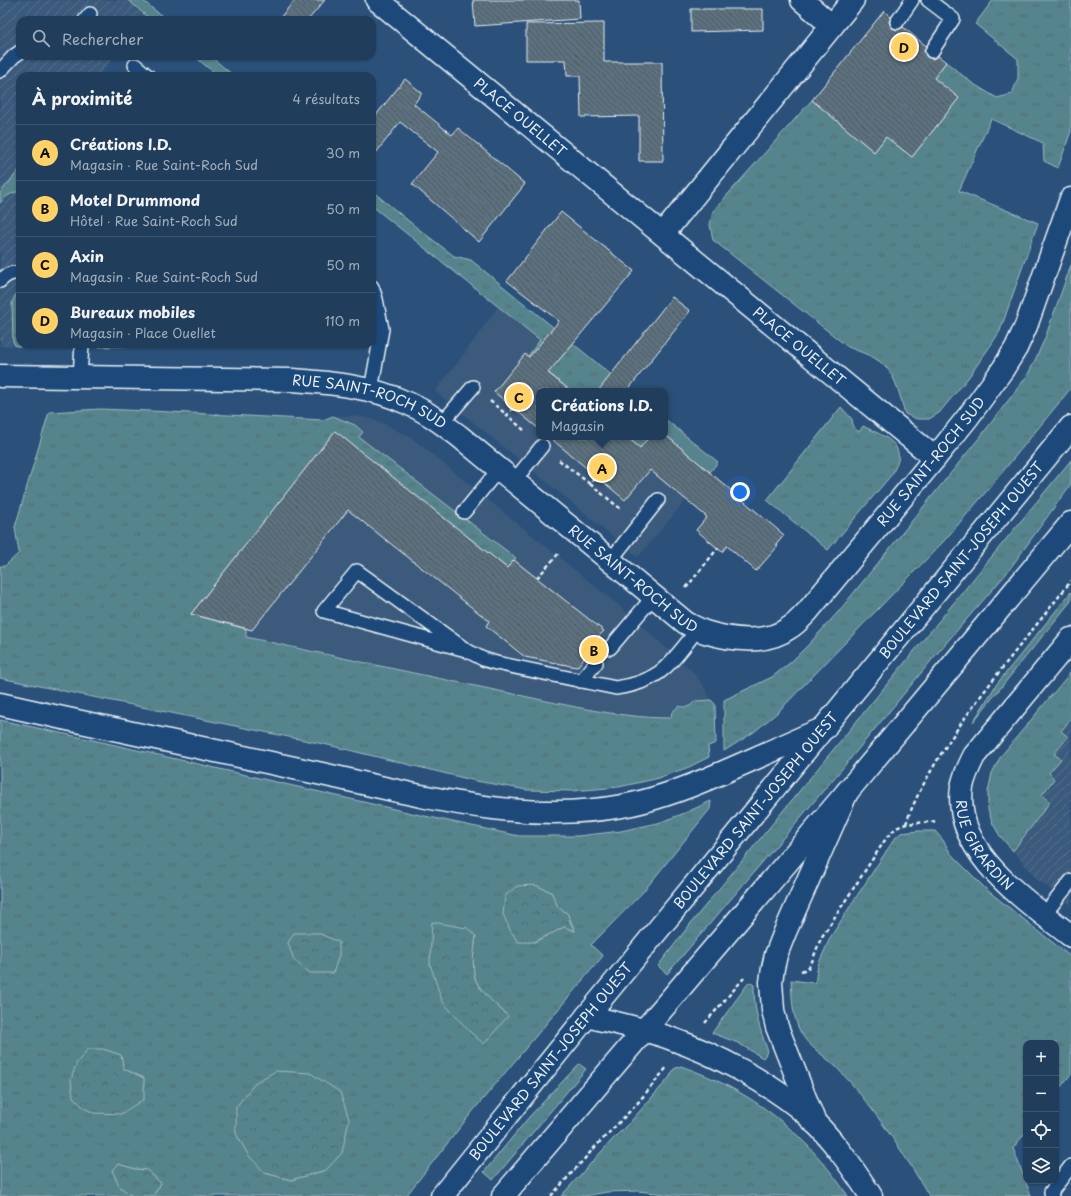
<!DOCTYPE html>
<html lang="fr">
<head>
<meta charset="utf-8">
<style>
	:root { --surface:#203d5c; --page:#2d4865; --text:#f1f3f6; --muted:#a2aebb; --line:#3d5672; --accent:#ffd166 }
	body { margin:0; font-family:"Playpen Sans",sans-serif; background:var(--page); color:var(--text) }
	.controls { position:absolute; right:12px; bottom:12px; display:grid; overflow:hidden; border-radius:8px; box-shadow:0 1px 3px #0004 }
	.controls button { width:36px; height:36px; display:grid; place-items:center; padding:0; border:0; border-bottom:1px solid var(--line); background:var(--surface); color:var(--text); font:20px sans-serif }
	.you { position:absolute; left:740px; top:492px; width:14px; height:14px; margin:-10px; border:3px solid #fff; border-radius:50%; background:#1a73e8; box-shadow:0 0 0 6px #1a73e833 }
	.badge { display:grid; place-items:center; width:26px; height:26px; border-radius:50%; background:var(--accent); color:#111; font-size:13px; font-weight:700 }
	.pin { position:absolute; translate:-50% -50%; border:2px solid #fff; box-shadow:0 1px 4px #0006 }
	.popup { position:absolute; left:536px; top:388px; width:132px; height:52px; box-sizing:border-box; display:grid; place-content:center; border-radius:8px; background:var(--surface); filter:drop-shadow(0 1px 3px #0005); font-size:13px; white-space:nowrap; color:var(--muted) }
	.popup b { font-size:15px; color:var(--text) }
	.popup::after { content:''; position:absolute; left:50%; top:100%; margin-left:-8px; border:8px solid transparent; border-top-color:var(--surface) }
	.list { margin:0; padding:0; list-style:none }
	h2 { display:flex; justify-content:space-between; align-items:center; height:52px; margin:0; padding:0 16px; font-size:17px }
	h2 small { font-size:13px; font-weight:400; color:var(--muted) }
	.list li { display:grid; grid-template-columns:26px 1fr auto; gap:12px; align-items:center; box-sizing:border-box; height:56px; padding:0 16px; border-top:1px solid var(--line) }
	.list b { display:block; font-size:15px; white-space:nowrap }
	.list p { margin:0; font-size:13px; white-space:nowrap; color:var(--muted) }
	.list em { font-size:13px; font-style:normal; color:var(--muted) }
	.icon { flex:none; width:22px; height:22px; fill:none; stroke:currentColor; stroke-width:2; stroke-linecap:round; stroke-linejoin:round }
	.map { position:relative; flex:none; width:1071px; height:1196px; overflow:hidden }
	.search { position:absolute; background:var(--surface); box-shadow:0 1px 3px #0004; left:16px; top:16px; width:360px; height:44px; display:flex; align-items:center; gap:10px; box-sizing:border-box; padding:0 14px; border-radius:12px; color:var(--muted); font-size:15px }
	.panel { position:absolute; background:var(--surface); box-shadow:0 1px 3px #0004; left:16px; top:72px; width:360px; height:276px; border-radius:12px }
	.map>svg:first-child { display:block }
</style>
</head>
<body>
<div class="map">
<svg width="1071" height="1196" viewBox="0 0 1071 1196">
	<defs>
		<pattern id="industrial-furrows" width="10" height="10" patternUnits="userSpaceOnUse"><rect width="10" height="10" fill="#3a5a7c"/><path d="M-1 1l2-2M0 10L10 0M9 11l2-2" fill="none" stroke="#56728f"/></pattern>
		<pattern id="grass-tufts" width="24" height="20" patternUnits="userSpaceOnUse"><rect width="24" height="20" fill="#56848d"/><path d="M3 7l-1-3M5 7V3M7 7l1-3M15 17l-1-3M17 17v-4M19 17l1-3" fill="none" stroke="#506c72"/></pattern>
		<pattern id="forest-crowns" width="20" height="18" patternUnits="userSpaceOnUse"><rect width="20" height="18" fill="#56848d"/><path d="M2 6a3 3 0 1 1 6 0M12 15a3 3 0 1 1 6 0" fill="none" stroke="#506c72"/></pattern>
		<pattern id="building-back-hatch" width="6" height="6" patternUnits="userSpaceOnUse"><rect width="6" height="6" fill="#5c6f7e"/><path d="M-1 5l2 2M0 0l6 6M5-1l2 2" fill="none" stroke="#505a61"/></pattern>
	</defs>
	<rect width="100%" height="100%" fill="#2b517b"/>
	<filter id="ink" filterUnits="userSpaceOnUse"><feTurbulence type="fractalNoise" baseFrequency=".025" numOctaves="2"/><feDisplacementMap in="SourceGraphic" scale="8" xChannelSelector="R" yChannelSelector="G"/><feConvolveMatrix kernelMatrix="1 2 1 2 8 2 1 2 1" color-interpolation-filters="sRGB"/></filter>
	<g filter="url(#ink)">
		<!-- built -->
		<g fill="#3a5a7c">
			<polygon points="498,307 540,340 631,391 539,391 539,437 665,437 665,419 718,462 638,557 435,391 458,362"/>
			<polygon points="333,416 356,416 376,420 412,438 622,608 692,671 703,685 711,700 715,704 697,737 179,630 335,432"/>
		</g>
		<!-- industrial -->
		<g fill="url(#industrial-furrows)">
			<polygon points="0,0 128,0 147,17 145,20 20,20 20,56 115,56 98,76 20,76 20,344 100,344 99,347 0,346"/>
			<polygon points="1071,672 1071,905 1037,879 1000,836 993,824 988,810 988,792 992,773 1001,756"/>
		</g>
		<!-- grass -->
		<g fill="url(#grass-tufts)" stroke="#9fbac2" fill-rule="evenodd">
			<polygon points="128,0 142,0 167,20 151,20"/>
			<path d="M 993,0 L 1071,0 L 1071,131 L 1058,168 L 1044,161 L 1043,143 L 991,119 L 959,191 L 1038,223 L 1000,331 L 991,345 L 968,378 L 939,413 L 929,419 L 917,419 L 905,414 C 901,399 896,376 884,365 C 874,356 860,352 848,347 L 713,240 L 710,225 L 713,211 L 812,100 L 874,151 L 946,62 L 972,83 L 997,98 L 1012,94 L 1018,78 L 1018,59 L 975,24 Z"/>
			<polygon points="194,56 210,56 234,76 218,76"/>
			<path d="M 20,169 L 20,191 C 12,193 5,196 0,203 L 0,193 Z"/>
			<polygon points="372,191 416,227 454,256 471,260 631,391 571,391 528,356 540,340 372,206"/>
			<polygon points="1071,265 1071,388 991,486 944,541 778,712 754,732 724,751 724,700 772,677 791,662 809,644 839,611 984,432 1027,376 1037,356 1045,338"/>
			<polygon points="20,288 20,344 66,345 62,347 16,346 13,342 12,302"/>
			<polygon points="100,344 202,344 99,347"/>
			<path d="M 841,407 L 852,419 L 853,427 L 859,432 L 863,426 C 878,434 902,440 898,461 C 897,465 894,469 893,473 L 828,550 L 767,500 Z"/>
			<path d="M 100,409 L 151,411 L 323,420 L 333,416 L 355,425 L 363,432 L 359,437 L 516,558 L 507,568 L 335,432 L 191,614 L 246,629 L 246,637 C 332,656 418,674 504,692 C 559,703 615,718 671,718 L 672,712 L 679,706 C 687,708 690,707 695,701 L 711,700 L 715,704 L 716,743 L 708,746 L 709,757 L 689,767 L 655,779 L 619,787 L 573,791 L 527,790 L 476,781 L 328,745 L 0,678 L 0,566 L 5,566 L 19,553 L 15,527 L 49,412 Z"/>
			<polygon points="665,419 718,462 710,472 671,440 655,460 627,437 665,437"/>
			<polygon points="1071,460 1071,484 1006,574 940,650 841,770 667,974 658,966 691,923"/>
			<polygon points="1071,592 1071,601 973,722 996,685"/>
			<polygon points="1071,672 1071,719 1061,731 1068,737 1054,754 1061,759 1049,773 1054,779 1042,795 1050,802 1013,851 1000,836 993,824 988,810 988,792 992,773 1001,756"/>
			<path d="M 0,720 L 102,742 L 420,815 L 519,836 L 578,836 L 621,831 L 658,823 L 685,813 L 711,801 L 710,809 L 643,892 L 591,945 L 603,956 L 473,1111 L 406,1196 L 153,1196 L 161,1183 L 147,1170 L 135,1169 L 118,1164 L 112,1170 L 119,1186 L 132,1196 L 0,1196 ZM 535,885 L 551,892 L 558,907 L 568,914 L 575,931 L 564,927 L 534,942 ZM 476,936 C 474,949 471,969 476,981 C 481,993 499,1007 508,1016 L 430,964 ZM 76,1064 L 124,1069 L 144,1078 ZM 326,1170 L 291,1180 L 265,1173 Z"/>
			<path d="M 918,831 L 935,831 L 943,840 L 951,854 L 987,890 L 1071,957 L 1071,1074 L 1056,1093 L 1056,1043 L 1026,1043 L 1026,1132 L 1013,1148 L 1031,1196 L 929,1196 C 906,1156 880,1118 851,1083 C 846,1078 841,1072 836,1067 C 824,1055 807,1046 800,1031 C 792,1015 792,997 791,980 L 815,983 L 818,965 L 830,938 L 849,908 L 895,838 L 901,833 Z"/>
			<path d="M 749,982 L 754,985 C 754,1009 759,1029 768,1051 L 763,1058 L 738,1043 L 712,1033 Z"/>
			<polygon points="579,1064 586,1069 493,1180 484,1172 529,1117"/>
			<path d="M 681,1066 C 753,1091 806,1133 848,1196 L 683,1196 L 638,1191 L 607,1192 L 585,1196 L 561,1196 L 613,1139 L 631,1121 L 669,1078 L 674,1069 Z"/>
		</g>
		<!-- forest -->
		<g fill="url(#forest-crowns)" stroke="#9fbac2">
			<polygon points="535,885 551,892 558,907 568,914 570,922 575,931 564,927 534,942 518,942 510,930 503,914 505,896 517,886"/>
			<path d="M 432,922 L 467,928 L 476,936 C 474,949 471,969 476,981 C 482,993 498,1007 508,1016 L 484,1044 L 469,1031 L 442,1001 L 430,964 Z"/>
			<polygon points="294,933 318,933 339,942 339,955 333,973 310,973 294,960 288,943"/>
			<polygon points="88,1049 103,1049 121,1055 124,1069 144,1078 144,1099 121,1114 94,1113 84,1108 73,1097 71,1080 76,1064"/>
			<polygon points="276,1071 310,1073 340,1092 349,1119 342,1153 326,1170 291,1180 265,1173 249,1156 236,1134 236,1107 256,1082"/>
			<polygon points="118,1164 135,1169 147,1170 161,1183 153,1196 132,1196 119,1186 112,1170"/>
		</g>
		<!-- building -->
		<g fill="url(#building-back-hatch)" stroke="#e8f1f8">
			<polygon points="295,0 325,0 308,20 278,20"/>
			<polygon points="473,0 579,0 580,19 475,26"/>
			<polygon points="691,9 763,9 763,30 691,32"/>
			<polygon points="884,11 891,17 889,22 892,28 897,30 903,27 926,46 924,51 927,57 932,59 938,56 946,62 934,78 959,98 912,157 886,137 874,152 812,100"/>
			<polygon points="604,23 604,62 662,62 663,161 639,161 639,116 581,117 580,76 567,76 566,60 526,60 526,24"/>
			<polygon points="405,79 422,93 414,104 452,135 458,128 525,184 479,242 412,184 438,152 400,122 372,158 372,120"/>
			<polygon points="561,212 634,271 548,373 571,391 539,391 539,429 494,392 525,354 529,357 559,321 507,281"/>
			<polygon points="672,297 690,311 627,391 598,391"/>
			<polygon points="335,431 507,568 514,560 604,631 597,638 599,639 577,667 525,657 486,626 489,621 348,510 252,630 191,614"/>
			<polygon points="549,437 627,437 640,448 649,437 668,437 784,535 776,545 778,546 756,571 727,546 722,552 696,530 707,517 650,470 625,500"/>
		</g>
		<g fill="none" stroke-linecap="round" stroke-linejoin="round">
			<!-- lane casing -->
			<g stroke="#e8f1f8" stroke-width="16">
				<g id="lane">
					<polyline points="928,0 953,19 932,51"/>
					<polyline points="85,20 90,14"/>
					<polyline points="897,22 912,0"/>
					<polyline points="135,65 148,76"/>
					<polyline points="0,71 14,56 20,52"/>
					<path d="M 0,281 C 6,275 11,272 20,273"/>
					<polyline points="80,377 82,344"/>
					<polyline points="371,390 382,329 376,299 372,287"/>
					<polyline points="442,423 473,387"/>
					<polyline points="514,481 542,446"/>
					<polyline points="464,512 499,469"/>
					<polyline points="610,561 658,500"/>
					<polyline points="610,648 653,597"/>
					<path d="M 466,650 L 324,611 L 357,571 L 466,650 L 483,659 L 496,663 L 616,688 C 662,682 671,662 698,629"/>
					<polyline points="581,681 596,663"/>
					<polyline points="1044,915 1071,881"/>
					<polyline points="1052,1196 1051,1192 1071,1166"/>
				</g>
			</g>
			<!-- street casing -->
			<g stroke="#e8f1f8" stroke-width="25">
				<g id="street">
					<path id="s1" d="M 377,0 L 935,458"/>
					<polyline points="802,0 832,26"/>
					<polyline points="663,234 853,0"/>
					<path id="s2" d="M 0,376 L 292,380 C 331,383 371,386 407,403 C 426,411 443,424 459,436 L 686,623 C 692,626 699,630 705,632 C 731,640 766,645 789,628 C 796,624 802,617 807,612 L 935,458 L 968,417 L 1003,369 L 1016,348 L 1026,326 L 1071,199"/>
					<path id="s3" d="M 1071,639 L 974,756 C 969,766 964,776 962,787 C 952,853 1027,901 1071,936"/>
				</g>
			</g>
			<!-- secondary casing -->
			<g stroke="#e8f1f8" stroke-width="25">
				<g id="secondary">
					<path id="s4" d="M 442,1196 L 587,1016 L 1071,427"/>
					<polyline points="503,1196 847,792 1071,523"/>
				</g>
			</g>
			<!-- highway casing -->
			<g stroke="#e8f1f8" stroke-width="25">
				<g id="highway">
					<path d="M 0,704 C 107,728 214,751 322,774 C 419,795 521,825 622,806 C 656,800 687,788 719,774 C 754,759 789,743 825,728"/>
					<path d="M 587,1016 C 615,1023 645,1029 672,1039 C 715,1054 770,1083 805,1113 C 831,1136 852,1167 871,1196"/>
					<polyline points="815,1123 777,1027 773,1010 771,982 773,968 776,955 785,932 847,792"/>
				</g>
			</g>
			<!-- path -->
			<g stroke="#e8f1f8" stroke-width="2.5" stroke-dasharray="4 3" stroke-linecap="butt">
				<polyline points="490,401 507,415"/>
				<polyline points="513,408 507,415 526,432"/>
				<polyline points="559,460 590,484 596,476"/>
				<polyline points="590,484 622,510"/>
				<polyline points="537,578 559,553"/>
				<polyline points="686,588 718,548"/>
				<path d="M 906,824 C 914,799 928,776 941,754 C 979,693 1027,638 1071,581"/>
				<polyline points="801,971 807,969 811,964 821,938 887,837 896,828 906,824 938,821"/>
				<polyline points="705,1023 744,978"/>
				<polyline points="551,1196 596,1146 636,1105 668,1066"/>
			</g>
			<!-- lane -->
			<use href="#lane" stroke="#1f4a7a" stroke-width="13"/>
			<!-- street -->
			<use href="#street" stroke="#1f4a7a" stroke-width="22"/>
			<!-- secondary -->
			<use href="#secondary" stroke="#1f4a7a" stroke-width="22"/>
			<!-- highway -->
			<use href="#highway" stroke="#1f4a7a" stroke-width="22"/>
		</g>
	</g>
	<g text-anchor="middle" stroke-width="4" stroke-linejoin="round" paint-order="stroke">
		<!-- street labels -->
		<g font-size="14" fill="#e8f1f8" stroke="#1f4a7a">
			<text dy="5" stroke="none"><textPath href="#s1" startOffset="185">PLACE OUELLET</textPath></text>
			<text dy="5" stroke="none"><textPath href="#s1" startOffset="546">PLACE OUELLET</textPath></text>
			<text dy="5" stroke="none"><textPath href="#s2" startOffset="373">RUE SAINT-ROCH SUD</textPath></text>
			<text dy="5" stroke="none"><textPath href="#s2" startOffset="1093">RUE SAINT-ROCH SUD</textPath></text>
			<text dy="5" stroke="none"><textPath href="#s4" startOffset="821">BOULEVARD SAINT-JOSEPH OUEST</textPath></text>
			<text dy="5" stroke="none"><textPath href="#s2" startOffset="697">RUE SAINT-ROCH SUD</textPath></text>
			<text dy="5" stroke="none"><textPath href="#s4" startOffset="497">BOULEVARD SAINT-JOSEPH OUEST</textPath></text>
			<text dy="5" stroke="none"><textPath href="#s3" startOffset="250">RUE GIRARDIN</textPath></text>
			<text dy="5" stroke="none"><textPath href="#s4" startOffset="173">BOULEVARD SAINT-JOSEPH OUEST</textPath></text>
		</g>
	</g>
</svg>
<div class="controls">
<button>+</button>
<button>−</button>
<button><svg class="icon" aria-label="locate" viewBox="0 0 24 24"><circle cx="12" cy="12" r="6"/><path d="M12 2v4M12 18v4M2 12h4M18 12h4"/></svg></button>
<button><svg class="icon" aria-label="layers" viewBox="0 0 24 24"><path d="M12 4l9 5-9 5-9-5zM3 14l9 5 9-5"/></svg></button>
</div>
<div class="you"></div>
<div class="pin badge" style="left:602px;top:468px">A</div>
<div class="popup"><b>Créations I.D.</b>Magasin</div>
<div class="pin badge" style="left:594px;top:650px">B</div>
<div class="pin badge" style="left:519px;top:397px">C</div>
<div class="pin badge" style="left:904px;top:47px">D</div>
<div class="search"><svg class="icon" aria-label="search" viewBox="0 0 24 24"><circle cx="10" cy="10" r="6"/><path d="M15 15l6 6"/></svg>Rechercher</div>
<section class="panel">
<h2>À proximité<small>4 résultats</small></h2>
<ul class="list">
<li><span class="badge">A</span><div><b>Créations I.D.</b><p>Magasin · Rue Saint-Roch Sud</p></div><em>30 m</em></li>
<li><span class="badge">B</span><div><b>Motel Drummond</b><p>Hôtel · Rue Saint-Roch Sud</p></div><em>50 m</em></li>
<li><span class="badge">C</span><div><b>Axin</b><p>Magasin · Rue Saint-Roch Sud</p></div><em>50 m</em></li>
<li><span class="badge">D</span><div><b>Bureaux mobiles</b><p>Magasin · Place Ouellet</p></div><em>110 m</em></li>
</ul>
</section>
</div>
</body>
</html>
